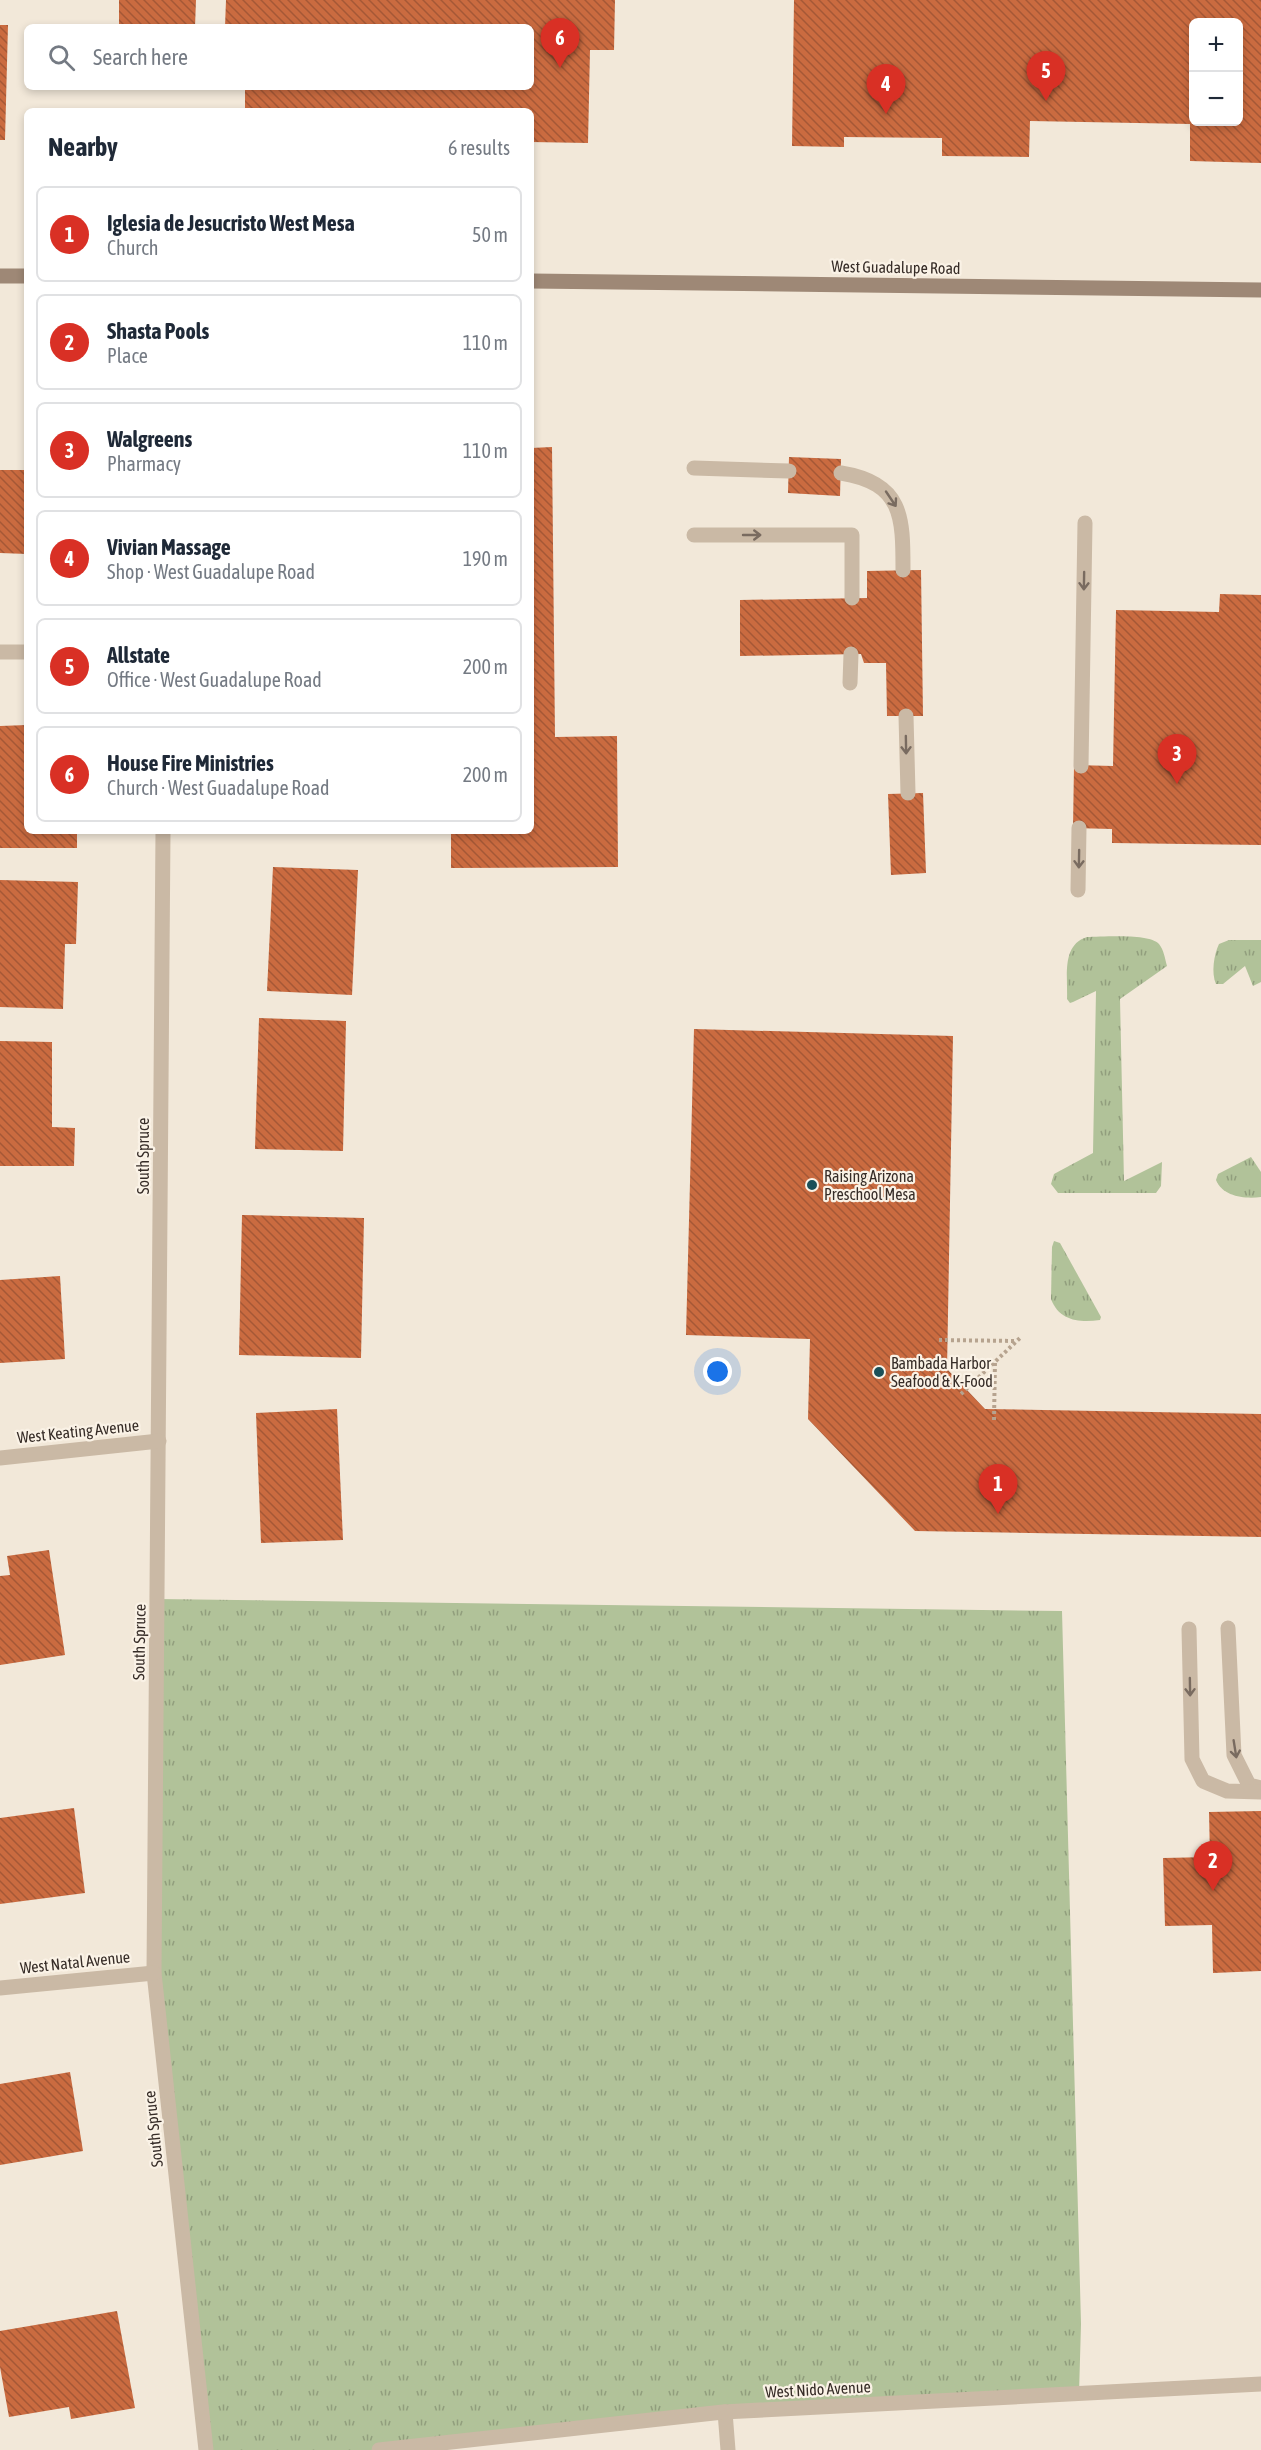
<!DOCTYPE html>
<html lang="en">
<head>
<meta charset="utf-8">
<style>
	:root { --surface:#fff; --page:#f6f6f7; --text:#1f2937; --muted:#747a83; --line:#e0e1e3; --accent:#d93025 }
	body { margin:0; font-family:"Asap Condensed",sans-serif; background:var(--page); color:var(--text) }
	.controls { position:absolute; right:18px; top:18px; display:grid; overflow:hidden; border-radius:9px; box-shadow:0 3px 9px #0003 }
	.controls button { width:54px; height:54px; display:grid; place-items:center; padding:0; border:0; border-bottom:2px solid var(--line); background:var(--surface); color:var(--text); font:30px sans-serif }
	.you { position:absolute; left:718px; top:1372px; width:21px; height:21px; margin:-15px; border:4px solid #fff; border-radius:50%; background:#1a73e8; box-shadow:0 0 0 9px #1a73e833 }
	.badge { display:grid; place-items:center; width:39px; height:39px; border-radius:50%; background:var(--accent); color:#fff; font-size:20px; font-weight:700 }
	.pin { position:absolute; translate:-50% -50px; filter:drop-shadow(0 2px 3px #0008) }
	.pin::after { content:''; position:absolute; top:32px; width:21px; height:18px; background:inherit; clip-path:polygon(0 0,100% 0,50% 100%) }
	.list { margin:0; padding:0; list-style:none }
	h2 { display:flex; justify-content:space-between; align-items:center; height:78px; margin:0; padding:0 24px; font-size:26px }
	h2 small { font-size:20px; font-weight:400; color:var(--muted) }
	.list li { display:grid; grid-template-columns:39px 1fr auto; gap:18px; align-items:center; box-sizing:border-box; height:96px; margin:0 12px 12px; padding:0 12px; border:2px solid var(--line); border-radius:9px }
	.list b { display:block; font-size:22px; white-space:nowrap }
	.list p { margin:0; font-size:20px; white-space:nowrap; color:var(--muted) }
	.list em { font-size:20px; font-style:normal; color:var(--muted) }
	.icon { flex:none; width:33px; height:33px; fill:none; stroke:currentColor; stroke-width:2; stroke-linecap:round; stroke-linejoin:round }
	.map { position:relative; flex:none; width:1261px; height:2450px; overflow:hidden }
	.search { position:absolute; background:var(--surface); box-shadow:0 3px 9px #0003; left:24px; top:24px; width:510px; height:66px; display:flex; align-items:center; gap:15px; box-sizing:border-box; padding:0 21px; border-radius:9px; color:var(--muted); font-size:22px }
	.panel { position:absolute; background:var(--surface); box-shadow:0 3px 9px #0003; left:24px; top:108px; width:510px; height:726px; border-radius:9px }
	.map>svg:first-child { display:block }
</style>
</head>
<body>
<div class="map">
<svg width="1261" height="2450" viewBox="0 0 1261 2450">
	<defs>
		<pattern id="grass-tufts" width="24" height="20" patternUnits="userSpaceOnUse" patternTransform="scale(1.5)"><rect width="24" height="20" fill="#b1c299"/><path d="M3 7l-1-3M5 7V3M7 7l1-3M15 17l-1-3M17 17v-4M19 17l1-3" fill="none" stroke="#919e7d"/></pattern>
		<pattern id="building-back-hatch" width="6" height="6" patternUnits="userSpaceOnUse" patternTransform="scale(1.5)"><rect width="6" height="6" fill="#ca6b40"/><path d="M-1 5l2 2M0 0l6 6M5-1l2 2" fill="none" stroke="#a55836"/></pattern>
	</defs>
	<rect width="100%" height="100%" fill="#f2e8d9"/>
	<!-- grass -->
	<g fill="url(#grass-tufts)">
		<path d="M 1087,937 C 1102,937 1149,933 1159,944 C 1164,950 1165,959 1167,966 L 1120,999 L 1124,1181 L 1162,1162 L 1161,1186 L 1156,1193 L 1058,1193 L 1051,1184 L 1054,1174 L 1093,1153 L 1096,991 L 1073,1002 L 1070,1003 L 1067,999 C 1068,977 1061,945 1087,937 Z"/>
		<path d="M 1229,940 L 1261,940 L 1261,982 L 1253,986 L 1245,966 L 1223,984 L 1216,984 C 1211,973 1214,954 1219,944 Z"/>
		<path d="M 1251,1157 L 1261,1172 L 1261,1197 C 1245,1199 1223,1197 1216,1180 L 1218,1174 Z"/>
		<path d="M 1054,1241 L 1060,1243 L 1101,1317 L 1100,1320 C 1080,1323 1059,1321 1051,1299 L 1052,1247 Z"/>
		<polygon points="157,1599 1062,1611 1081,2324 1079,2394 725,2412 379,2450 206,2450 154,1973"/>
	</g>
	<!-- building -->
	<g fill="url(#building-back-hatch)" fill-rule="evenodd">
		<polygon points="119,0 196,0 195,27 119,27"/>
		<polygon points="226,0 615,0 614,50 590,50 588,143 531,142 531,111 245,111 245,87 531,87 531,27 225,27"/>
		<path d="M 794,0 L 1261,0 L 1261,163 L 1190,161 L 1190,124 L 1030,121 L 1029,157 L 942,156 L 942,138 L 844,137 L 844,147 L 792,146 ZM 1194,22 L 1239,22 L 1239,122 L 1194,122 Z"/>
		<polygon points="0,25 8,25 5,140 0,140"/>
		<polygon points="552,447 555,737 617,736 618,867 451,868 451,831 531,831 531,448"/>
		<polygon points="789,457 841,459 840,496 788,493"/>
		<polygon points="0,470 27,470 27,554 0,553"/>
		<polygon points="921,570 923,716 887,716 886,663 864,663 861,654 740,656 740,600 867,598 867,571"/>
		<polygon points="1220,594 1261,595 1261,845 1112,843 1112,829 1073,828 1074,765 1113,766 1116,610 1219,612"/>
		<polygon points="27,725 27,831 77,831 77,848 0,848 0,726"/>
		<polygon points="923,793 926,873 891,875 888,794"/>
		<polygon points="273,867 358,870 352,995 267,991"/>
		<polygon points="0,880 78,882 76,944 65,944 63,1009 0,1007"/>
		<polygon points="259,1018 346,1021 343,1151 255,1149"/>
		<polygon points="694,1029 953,1036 947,1369 985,1409 1261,1414 1261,1537 915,1531 808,1419 810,1339 686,1335"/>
		<polygon points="0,1041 52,1042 52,1127 75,1128 74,1166 0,1166"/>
		<polygon points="242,1215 364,1218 361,1358 239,1355"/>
		<polygon points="60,1276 65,1359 0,1363 0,1280"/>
		<polygon points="337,1409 343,1540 261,1543 256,1413"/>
		<polygon points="49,1550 65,1655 0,1665 0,1576 10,1575 7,1556"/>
		<polygon points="74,1808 85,1893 0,1904 0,1818"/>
		<polygon points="1261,1811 1261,1971 1213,1973 1212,1925 1165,1926 1163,1858 1210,1857 1209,1812"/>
		<polygon points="70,2072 83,2151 0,2165 0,2084"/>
		<polygon points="117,2311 135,2408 71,2419 69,2407 9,2417 0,2367 0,2331"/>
	</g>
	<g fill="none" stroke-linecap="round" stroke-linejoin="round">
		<!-- path -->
		<g stroke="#b6a38f" stroke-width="4" stroke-dasharray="3 3" stroke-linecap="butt">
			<polyline points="939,1340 1016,1341"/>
			<polyline points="961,1394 1020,1338"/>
			<polyline points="994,1420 995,1361"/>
		</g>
		<!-- lane -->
		<g stroke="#cab9a5" stroke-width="15">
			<polyline points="694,468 789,471"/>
			<path d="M 841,473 C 903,483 903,517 903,570"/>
			<polyline points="694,535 852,535 852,598"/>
			<polyline points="850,683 851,654"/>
			<polyline points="906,716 908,793"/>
			<polyline points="1081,766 1085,523"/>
			<polyline points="1078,890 1079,828"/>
			<polyline points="1228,1628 1234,1755 1249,1785 1261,1788"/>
			<polyline points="1189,1629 1192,1759 1203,1781 1227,1791 1261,1792"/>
		</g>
		<!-- street -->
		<g stroke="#cab9a5" stroke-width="15">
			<polyline points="0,652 27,652"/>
			<polyline points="163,831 154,1973 206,2450"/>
			<polyline points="0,1458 159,1441"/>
			<polyline points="0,1988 154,1973"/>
			<polyline points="725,2412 728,2450"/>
			<polyline points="379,2450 723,2412 1261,2384"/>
		</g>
		<!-- secondary -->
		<g stroke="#9e8876" stroke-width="15">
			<polyline points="0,276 27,276"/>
			<polyline points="531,281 1261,290"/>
		</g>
	</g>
	<!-- one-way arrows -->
	<defs><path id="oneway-shaft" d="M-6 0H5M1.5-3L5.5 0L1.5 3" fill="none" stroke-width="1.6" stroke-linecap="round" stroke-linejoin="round" transform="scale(1.5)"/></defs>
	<g stroke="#796b60">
		<use href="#oneway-shaft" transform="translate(891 499) rotate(56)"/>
		<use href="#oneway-shaft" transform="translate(752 535)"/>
		<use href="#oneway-shaft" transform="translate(1084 581) rotate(91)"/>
		<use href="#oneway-shaft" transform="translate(906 745) rotate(89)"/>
		<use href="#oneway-shaft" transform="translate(1079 859) rotate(91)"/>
		<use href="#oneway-shaft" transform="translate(1190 1687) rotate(89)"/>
		<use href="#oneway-shaft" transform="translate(1235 1749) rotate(81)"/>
	</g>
	<!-- markers -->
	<g fill="#1b5059" stroke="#faf2e6" stroke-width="2">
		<circle cx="812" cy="1185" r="6"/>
		<circle cx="879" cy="1372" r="6"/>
	</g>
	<g text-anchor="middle" stroke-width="4.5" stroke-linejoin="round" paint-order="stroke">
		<!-- street labels -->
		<g font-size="16" fill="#362c27" stroke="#faf2e6">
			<text transform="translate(896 267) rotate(1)" y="6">West Guadalupe Road</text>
			<text transform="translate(143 1156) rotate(-90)" y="6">South Spruce</text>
			<text transform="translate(78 1431) rotate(-6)" y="6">West Keating Avenue</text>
			<text transform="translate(139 1642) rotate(-89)" y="6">South Spruce</text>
			<text transform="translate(75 1962) rotate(-6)" y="6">West Natal Avenue</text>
			<text transform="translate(153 2129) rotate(-96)" y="6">South Spruce</text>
			<text transform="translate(818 2389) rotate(-3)" y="6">West Nido Avenue</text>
		</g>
		<!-- poi labels -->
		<g font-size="16" fill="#362c27" stroke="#faf2e6" text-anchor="start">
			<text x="824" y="1182">Raising Arizona<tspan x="824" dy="18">Preschool Mesa</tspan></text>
			<text x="891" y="1369">Bambada Harbor<tspan x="891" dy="18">Seafood &amp; K-Food</tspan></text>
		</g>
	</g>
</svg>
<div class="controls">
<button>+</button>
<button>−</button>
</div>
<div class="you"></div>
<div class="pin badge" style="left:998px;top:1514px">1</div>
<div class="pin badge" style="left:1213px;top:1891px">2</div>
<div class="pin badge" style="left:1177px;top:784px">3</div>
<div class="pin badge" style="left:886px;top:114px">4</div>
<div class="pin badge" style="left:1046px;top:101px">5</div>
<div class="pin badge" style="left:560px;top:68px">6</div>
<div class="search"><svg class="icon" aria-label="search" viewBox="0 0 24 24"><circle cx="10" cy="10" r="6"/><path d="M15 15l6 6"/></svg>Search here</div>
<section class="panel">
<h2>Nearby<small>6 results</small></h2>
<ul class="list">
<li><span class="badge">1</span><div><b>Iglesia de Jesucristo West Mesa</b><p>Church</p></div><em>50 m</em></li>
<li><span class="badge">2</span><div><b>Shasta Pools</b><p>Place</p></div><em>110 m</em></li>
<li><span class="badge">3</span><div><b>Walgreens</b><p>Pharmacy</p></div><em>110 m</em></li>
<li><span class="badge">4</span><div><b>Vivian Massage</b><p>Shop · West Guadalupe Road</p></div><em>190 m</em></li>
<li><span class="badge">5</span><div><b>Allstate</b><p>Office · West Guadalupe Road</p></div><em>200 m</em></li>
<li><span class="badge">6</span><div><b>House Fire Ministries</b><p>Church · West Guadalupe Road</p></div><em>200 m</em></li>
</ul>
</section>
</div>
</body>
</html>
